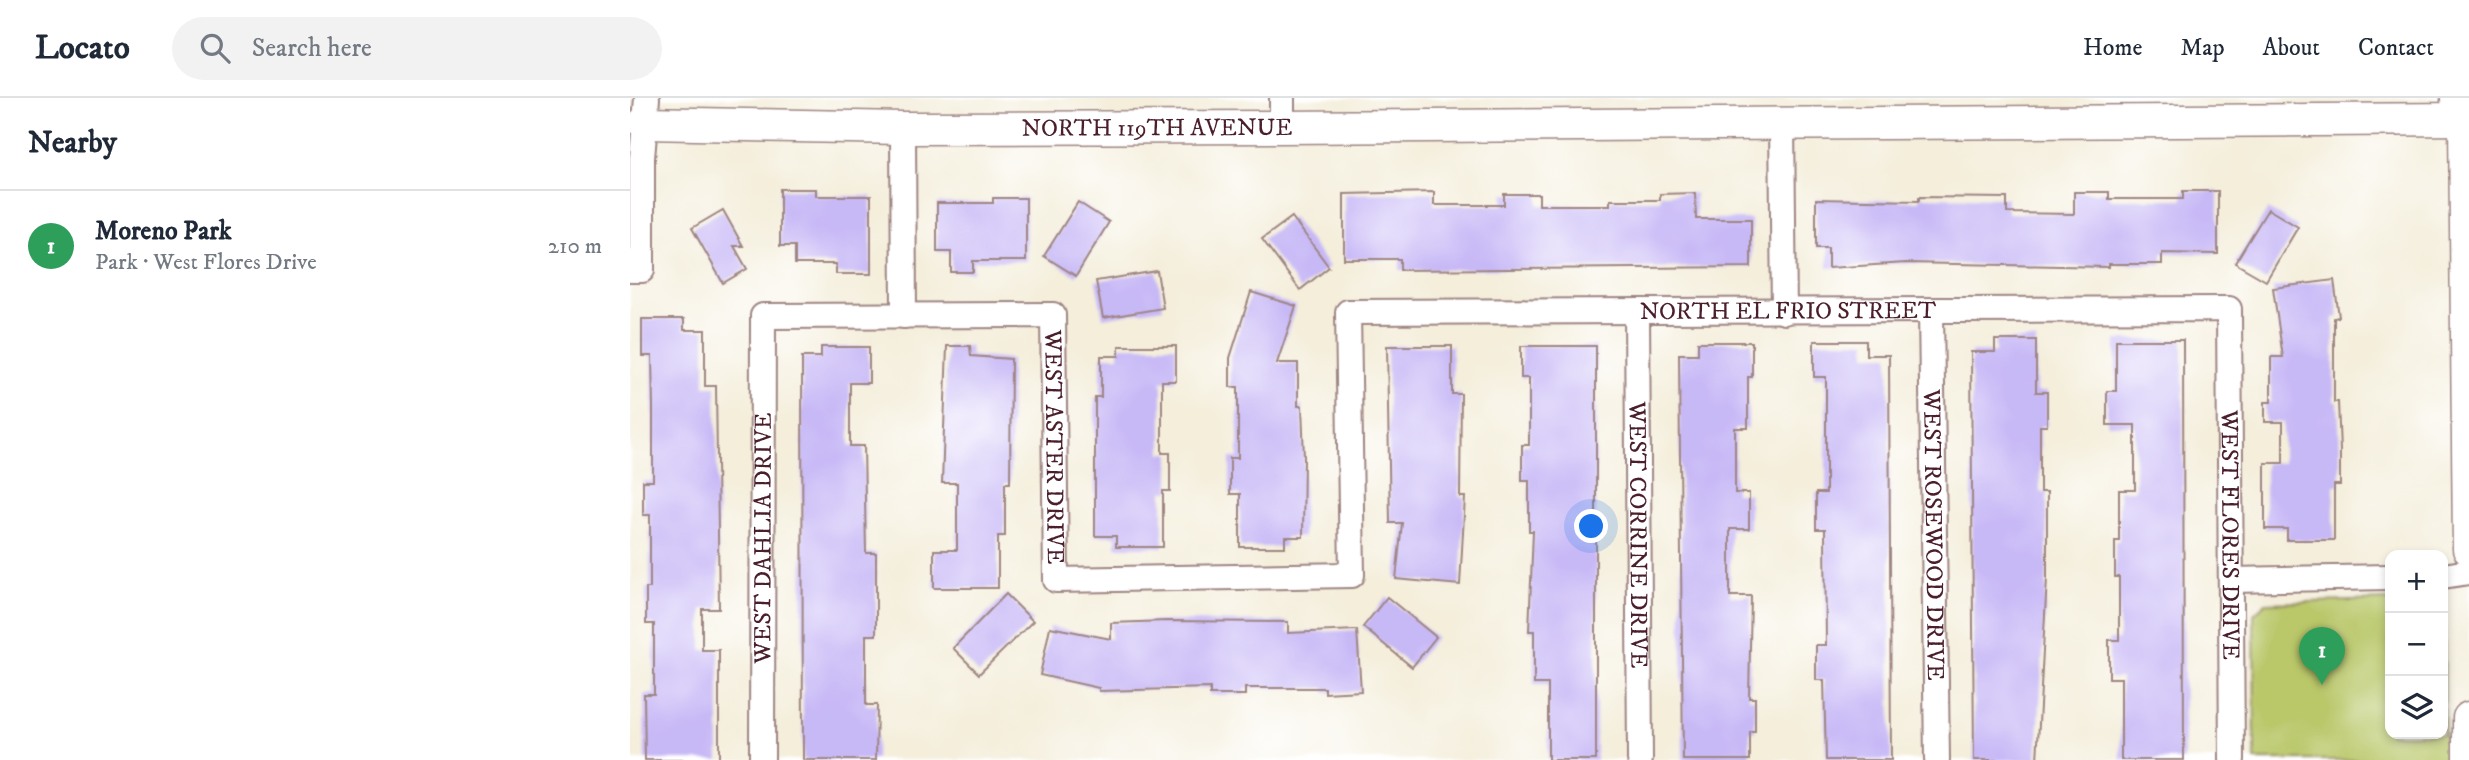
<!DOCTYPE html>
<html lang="en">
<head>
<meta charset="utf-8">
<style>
	:root { --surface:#fff; --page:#f2f2f3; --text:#1f2937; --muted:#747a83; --line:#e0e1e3; --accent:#c8321e }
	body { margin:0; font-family:"IM FELL DW Pica",serif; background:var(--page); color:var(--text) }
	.controls { position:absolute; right:21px; bottom:21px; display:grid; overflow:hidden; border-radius:14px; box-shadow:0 4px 10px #0003 }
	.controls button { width:63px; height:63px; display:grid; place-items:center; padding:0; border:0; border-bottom:2px solid var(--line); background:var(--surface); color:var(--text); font:35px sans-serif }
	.you { position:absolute; left:962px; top:429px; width:24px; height:24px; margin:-18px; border:5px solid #fff; border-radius:50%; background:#1a73e8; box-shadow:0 0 0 10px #1a73e833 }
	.badge { display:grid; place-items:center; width:46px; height:46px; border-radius:50%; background:var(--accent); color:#fff; font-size:23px; font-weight:700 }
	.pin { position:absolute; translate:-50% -58px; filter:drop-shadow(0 2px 4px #0008) }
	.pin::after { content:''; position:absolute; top:37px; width:24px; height:21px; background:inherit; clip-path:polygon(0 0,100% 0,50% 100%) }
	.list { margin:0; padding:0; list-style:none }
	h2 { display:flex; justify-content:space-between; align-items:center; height:91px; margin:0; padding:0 28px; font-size:30px }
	h2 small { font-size:23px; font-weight:400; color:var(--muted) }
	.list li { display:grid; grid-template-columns:46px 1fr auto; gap:21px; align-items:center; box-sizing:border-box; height:112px; padding:0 28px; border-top:2px solid var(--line) }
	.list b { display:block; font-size:26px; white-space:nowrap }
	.list p { margin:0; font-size:23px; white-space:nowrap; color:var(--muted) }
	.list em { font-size:23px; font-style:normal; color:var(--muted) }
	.icon { flex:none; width:38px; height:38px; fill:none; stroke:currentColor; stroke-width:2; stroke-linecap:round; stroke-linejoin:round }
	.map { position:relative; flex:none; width:1839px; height:662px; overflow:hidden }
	header { display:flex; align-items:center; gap:42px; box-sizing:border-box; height:98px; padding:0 35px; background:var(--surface); border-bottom:2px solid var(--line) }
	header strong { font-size:33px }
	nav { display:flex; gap:38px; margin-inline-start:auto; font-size:24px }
	.search { width:490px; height:63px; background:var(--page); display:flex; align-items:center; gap:18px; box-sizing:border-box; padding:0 24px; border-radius:38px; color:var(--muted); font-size:26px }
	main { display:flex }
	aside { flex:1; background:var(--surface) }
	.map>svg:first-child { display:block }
</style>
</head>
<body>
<header>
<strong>Locato</strong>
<div class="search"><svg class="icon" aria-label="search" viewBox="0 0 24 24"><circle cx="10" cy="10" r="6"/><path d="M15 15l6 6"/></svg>Search here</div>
<nav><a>Home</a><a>Map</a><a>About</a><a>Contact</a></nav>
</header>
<main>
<aside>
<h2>Nearby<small></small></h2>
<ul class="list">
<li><span class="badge" style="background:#2e9e5b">1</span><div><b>Moreno Park</b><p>Park · West Flores Drive</p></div><em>210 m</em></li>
</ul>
</aside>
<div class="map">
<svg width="1839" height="662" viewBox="0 0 1839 662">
	<rect width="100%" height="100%" fill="#fff"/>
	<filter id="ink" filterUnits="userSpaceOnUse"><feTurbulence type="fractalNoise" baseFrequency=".0143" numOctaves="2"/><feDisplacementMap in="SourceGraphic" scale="14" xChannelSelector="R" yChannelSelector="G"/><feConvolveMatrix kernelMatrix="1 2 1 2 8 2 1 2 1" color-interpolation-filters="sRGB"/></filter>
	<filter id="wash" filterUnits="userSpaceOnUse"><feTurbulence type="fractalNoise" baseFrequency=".00686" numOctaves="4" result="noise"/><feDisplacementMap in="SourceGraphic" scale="28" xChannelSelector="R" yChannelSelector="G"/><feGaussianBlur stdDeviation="1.57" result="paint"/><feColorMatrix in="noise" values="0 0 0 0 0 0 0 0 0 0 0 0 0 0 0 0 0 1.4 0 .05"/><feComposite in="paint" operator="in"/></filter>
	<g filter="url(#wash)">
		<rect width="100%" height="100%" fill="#f4eedb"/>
		<!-- green -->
		<polygon fill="#bac86a" stroke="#82744a" stroke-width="2" points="1760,502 1760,636 1813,636 1813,513 1814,516 1815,662 1625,662 1624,516 1636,505"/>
		<g id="blocks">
			<!-- building -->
			<g fill="#c7b8f6">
				<polygon points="150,91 186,91 186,98 241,98 241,176 206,176 206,166 165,166 165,148 150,148"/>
				<polygon points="1553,93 1588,93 1588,156 1532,155 1532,166 1479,166 1479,169 1276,165 1198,170 1198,150 1186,150 1186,101 1289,103 1289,99 1377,100 1377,115 1444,116 1444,94 1479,94 1479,101 1553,101"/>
				<polygon points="804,94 804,107 874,107 874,96 909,96 909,107 980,107 980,102 1030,102 1030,96 1065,95 1066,121 1121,121 1121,169 770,172 770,161 714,161 714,96"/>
				<polygon points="363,100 396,100 396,163 343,163 343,174 321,174 321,154 307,154 307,105 363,105"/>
				<polygon points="448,104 479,124 446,178 414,158"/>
				<polygon points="1638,111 1668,129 1636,183 1605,165"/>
				<polygon points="93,112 113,148 104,148 117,171 93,185 62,130"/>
				<polygon points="662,119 699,169 670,192 632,141"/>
				<polygon points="527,173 533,210 473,220 466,183"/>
				<polygon points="1704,182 1709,219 1704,220 1704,304 1708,304 1710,352 1710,387 1704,387 1704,442 1657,442 1657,431 1635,431 1635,365 1653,365 1653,324 1635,324 1635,304 1641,304 1641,259 1653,259 1643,190"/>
				<polygon points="621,194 666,208 647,265 668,265 668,308 672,308 674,360 673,439 655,439 655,449 610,449 610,396 600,396 600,360 608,360 608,289 600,289 600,260"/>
				<polygon points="12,221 54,221 54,232 75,232 75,288 86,288 89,511 72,511 72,552 89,552 89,662 15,662 14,596 24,596 24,526 16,526 16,490 20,490 20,417 13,417 13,383 23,383 23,311 22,258 12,258"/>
				<polygon points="1365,242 1406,242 1406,294 1417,294 1417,328 1410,328 1410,394 1417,394 1417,480 1407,662 1344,662 1341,254 1365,254"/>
				<polygon points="1486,242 1553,242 1554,662 1491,662 1491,580 1479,580 1479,542 1489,542 1489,479 1485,479 1485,443 1489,443 1489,392 1505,392 1505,327 1477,327 1477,293 1486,293"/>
				<polygon points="1184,243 1236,243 1236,257 1259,257 1261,662 1196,662 1194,582 1186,582 1186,547 1196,547 1195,431 1186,431 1186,395 1196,395 1196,279 1184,279"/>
				<polygon points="1068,244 1122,244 1122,279 1118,279 1118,330 1105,330 1105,395 1119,395 1119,431 1100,431 1100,498 1121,498 1119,600 1125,600 1125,634 1120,634 1120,662 1053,662 1049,256 1068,256"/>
				<polygon points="317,248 340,248 341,258 381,261 380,385 375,385 375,438 368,438 368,490 304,490 304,452 327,452 327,385 312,385"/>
				<polygon points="489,248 546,248 546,283 532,283 532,355 540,355 540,393 533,393 533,449 486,449 486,438 465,438 465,299 471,299 471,258 489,258"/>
				<polygon points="757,248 822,248 822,296 831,296 830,399 835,399 830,487 766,481 772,425 760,425"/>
				<polygon points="891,248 966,248 966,662 918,662 918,586 904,586 904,533 899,533 903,433 899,433 899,382 892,382 892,347 899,347 899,280 891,280"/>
				<polygon points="191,249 239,249 239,285 220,285 220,348 234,348 236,455 246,455 246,537 236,537 236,607 247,607 246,662 173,662 172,259 191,259"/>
				<polygon points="376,496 403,523 349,576 323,550"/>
				<polygon points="757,499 806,539 782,569 733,529"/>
				<polygon points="537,523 658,524 658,535 727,532 731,593 695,595 695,590 615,590 615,597 580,597 580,590 469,593 469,590 410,577 420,529 481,541 481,525"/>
			</g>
		</g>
	</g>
	<g filter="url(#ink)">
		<use href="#blocks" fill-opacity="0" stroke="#9f8683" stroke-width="2"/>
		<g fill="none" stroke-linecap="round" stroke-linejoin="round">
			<!-- minor casing -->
			<g stroke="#9f8683" stroke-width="28">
				<g id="minor">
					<polyline points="652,0 652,29"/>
					<polyline points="1152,24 1154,214"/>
					<polyline points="273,30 274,218"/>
					<polyline points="0,172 12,172 12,60 17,0"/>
					<path id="s1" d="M 1007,213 L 1010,662"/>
					<path id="s2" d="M 1301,213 L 1307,662"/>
					<polyline points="1813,478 1839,474"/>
					<polyline points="1601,482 1760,479"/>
					<path id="s3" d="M 132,662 L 133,218 L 423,217 L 426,482 L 722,477 L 718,214 L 1599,211 L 1602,662"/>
				</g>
			</g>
			<!-- tertiary casing -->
			<g stroke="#9f8683" stroke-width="35">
				<g id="tertiary">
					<polyline points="1827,1 1835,21 1839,451"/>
					<path id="s4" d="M 14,25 L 273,30 L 652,29 L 1839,21"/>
					<polyline points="1839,662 1839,620"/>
				</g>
			</g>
			<!-- minor -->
			<use href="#minor" stroke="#fff" stroke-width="24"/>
			<!-- tertiary -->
			<use href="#tertiary" stroke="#fff" stroke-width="32"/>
		</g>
	</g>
	<g text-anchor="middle" stroke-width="6" stroke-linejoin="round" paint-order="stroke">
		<!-- street labels -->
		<g font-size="24" fill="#4a1f2b" stroke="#fff">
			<text dy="8" stroke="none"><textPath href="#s4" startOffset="513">NORTH 119TH AVENUE</textPath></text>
			<text dy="8" stroke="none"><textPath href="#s3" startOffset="1998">NORTH EL FRIO STREET</textPath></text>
			<text dy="8" stroke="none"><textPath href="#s3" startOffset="866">WEST ASTER DRIVE</textPath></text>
			<text dy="8" stroke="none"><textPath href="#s3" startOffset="2665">WEST FLORES DRIVE</textPath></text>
			<text dy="8" stroke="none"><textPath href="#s1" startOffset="224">WEST CORRINE DRIVE</textPath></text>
			<text dy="8" stroke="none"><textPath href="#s2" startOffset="224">WEST ROSEWOOD DRIVE</textPath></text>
			<text dy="8" stroke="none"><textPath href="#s3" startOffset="222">WEST DAHLIA DRIVE</textPath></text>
		</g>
	</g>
</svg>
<div class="controls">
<button>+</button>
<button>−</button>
<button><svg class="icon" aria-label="layers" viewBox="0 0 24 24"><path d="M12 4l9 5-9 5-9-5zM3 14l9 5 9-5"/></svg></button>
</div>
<div class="you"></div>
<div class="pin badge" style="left:1692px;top:587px;background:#2e9e5b">1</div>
</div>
</main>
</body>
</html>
